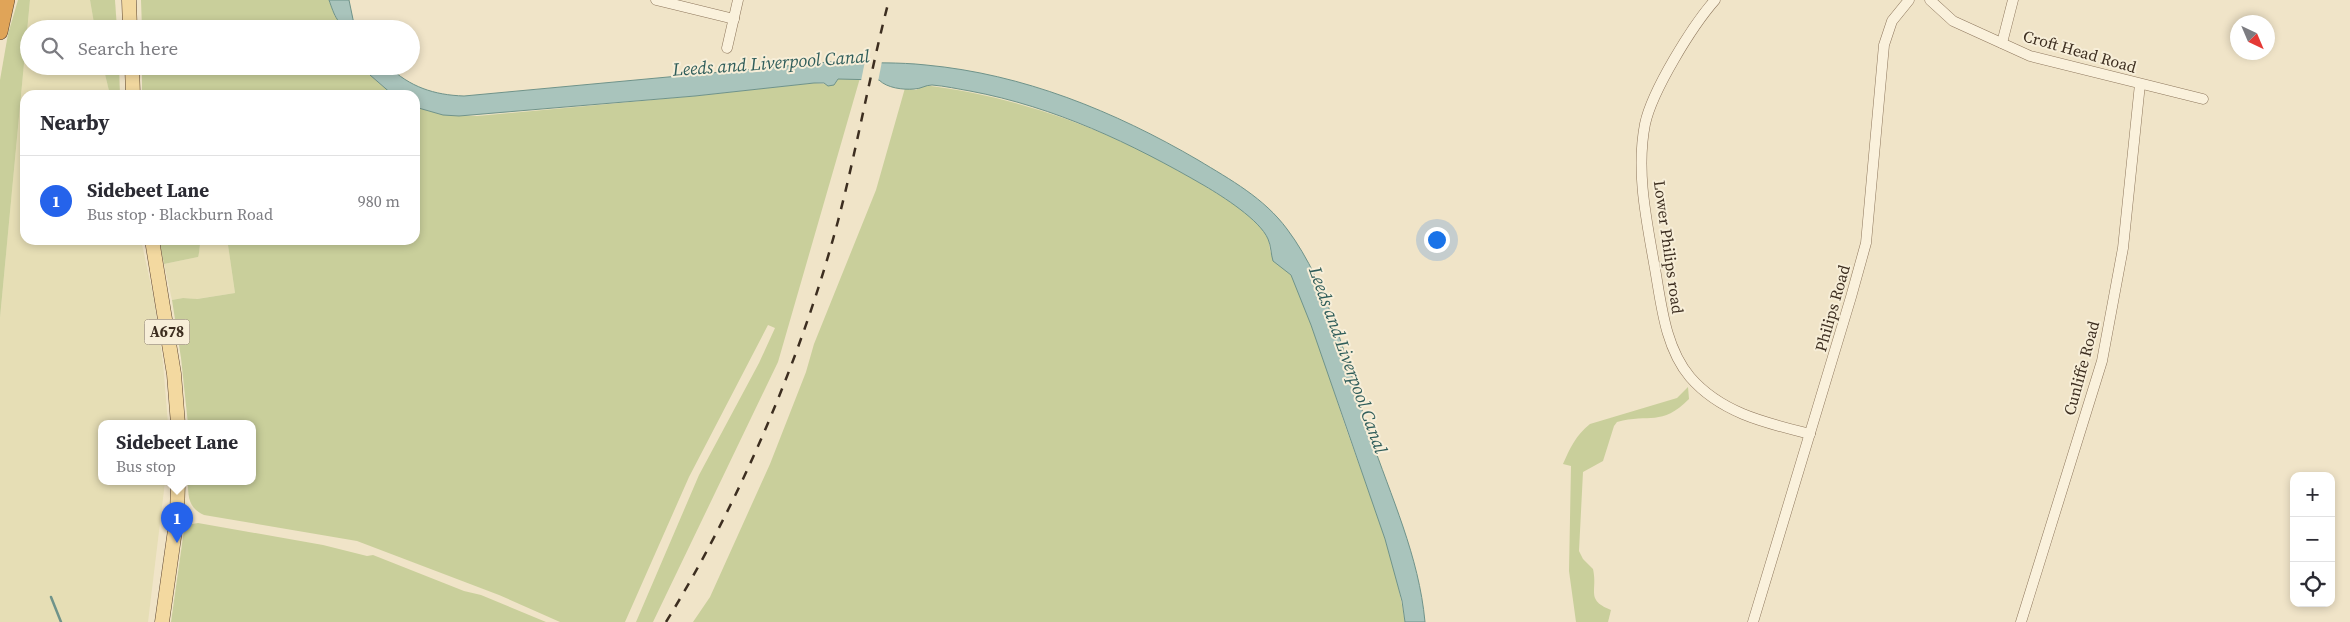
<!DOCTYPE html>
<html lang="en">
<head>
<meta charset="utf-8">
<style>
	:root { --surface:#fff; --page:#f2f2f3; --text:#2b2b33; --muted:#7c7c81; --line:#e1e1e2; --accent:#2563eb }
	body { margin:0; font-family:"Source Serif 4",serif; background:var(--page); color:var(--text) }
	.controls { position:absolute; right:15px; bottom:15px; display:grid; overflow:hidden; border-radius:10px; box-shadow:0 2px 8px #0003 }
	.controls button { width:45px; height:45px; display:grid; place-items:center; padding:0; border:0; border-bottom:1px solid var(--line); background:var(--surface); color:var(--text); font:25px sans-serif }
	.compass { position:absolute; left:2230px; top:15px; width:45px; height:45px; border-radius:50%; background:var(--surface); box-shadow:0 2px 8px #0003; rotate:136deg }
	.you { position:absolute; left:1436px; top:239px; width:18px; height:18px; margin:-12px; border:4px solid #fff; border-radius:50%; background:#1a73e8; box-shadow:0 0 0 8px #1a73e833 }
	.badge { display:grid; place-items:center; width:32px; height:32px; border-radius:50%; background:var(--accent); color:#fff; font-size:16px; font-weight:700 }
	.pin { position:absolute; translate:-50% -41px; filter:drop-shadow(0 1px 2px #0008) }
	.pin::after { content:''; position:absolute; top:26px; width:18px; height:15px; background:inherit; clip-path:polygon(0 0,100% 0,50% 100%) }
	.popup { position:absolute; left:98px; top:420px; width:158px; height:65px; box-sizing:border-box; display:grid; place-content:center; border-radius:10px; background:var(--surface); filter:drop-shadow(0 1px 4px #0005); font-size:16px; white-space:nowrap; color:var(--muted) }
	.popup b { font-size:19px; color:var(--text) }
	.popup::after { content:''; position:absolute; left:50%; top:100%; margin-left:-10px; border:10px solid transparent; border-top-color:var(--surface) }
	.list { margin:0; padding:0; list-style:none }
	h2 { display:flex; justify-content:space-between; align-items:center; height:65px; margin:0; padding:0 20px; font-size:21px }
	h2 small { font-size:16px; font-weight:400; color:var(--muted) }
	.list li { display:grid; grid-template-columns:32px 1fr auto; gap:15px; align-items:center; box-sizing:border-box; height:90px; padding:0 20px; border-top:1px solid var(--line) }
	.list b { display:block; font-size:19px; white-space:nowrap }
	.list p { margin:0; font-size:16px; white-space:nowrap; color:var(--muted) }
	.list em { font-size:16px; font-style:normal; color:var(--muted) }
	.icon { flex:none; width:28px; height:28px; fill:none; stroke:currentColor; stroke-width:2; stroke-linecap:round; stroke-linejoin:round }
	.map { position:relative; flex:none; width:2350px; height:622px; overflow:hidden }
	.search { position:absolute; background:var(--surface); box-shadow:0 2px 8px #0003; left:20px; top:20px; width:400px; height:55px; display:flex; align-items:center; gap:12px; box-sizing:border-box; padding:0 18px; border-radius:28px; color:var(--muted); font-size:19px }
	.panel { position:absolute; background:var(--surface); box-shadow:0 2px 8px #0003; left:20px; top:90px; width:400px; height:155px; border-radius:15px }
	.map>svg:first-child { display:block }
</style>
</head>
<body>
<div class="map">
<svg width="2350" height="622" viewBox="0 0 2350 622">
	<rect width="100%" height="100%" fill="#f0e4c8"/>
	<!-- farmland -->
	<g fill="#e6deb5">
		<polygon points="30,0 90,0 95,29 29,29 29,66 103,66 110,95 25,95 25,240 141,240 154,299 163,363 168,424 102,424 102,482 165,482 148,622 0,622 0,318"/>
		<polygon points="201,240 242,240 228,245 235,293 196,299 183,298 172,300 164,264 198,257"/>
	</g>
	<!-- green -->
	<g fill="#c9cf9b">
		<polygon points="18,0 30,0 0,318 0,80 8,34"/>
		<polygon points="90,0 115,0 117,29 95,29"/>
		<polygon points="141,0 329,0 335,16 346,29 142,29"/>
		<polygon points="103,66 119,66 120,95 110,95"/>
		<polygon points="142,66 364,66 370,75 393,95 237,95 237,93 216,95 142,95"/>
		<path d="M 860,78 L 778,362 L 653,622 L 636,622 L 699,475 L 759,363 L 775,328 L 768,325 L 689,477 L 625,622 L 560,622 L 499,595 L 357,541 L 204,515 C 189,508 188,498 188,482 L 252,482 L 252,424 L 188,424 L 181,358 L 172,300 L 183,298 L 197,299 L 235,293 L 228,245 L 242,240 L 415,240 L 415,107 L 443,115 L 477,116 L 695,96 L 814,83 L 834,85 L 838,79 Z"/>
		<path d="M 924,85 C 1026,98 1112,131 1200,183 C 1223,197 1254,214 1268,238 C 1270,243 1269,249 1271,253 C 1276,261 1284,267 1290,274 C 1296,283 1300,297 1304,307 C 1321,348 1333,390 1347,431 C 1369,494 1395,556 1405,622 L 693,622 L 710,597 L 770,464 L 806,372 L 814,344 L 876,190 L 905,88 L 916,90 Z"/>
		<path d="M 159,240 L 201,240 C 199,246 200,252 198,257 L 164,264 Z"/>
		<path d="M 1688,387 L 1689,399 C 1661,427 1650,413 1617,422 L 1614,426 L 1603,461 L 1583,472 L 1579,551 L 1583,559 L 1593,569 C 1598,591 1585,600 1611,610 L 1608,622 L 1576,622 L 1569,571 L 1571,466 L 1563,464 C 1570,448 1576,435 1590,424 L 1677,398 Z"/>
		<polygon points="198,523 323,545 367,556 373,555 464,591 481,595 546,622 171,622 184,530 192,524"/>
	</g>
	<!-- water -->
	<g fill="#a9c4bc" stroke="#6f938a">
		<path d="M 329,0 L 349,0 L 355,29 C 338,29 334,14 329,0 Z"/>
		<path d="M 840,61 L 844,63 C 871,63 899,62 926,65 C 1023,74 1114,111 1198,160 C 1231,180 1264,198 1287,229 C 1330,286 1348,368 1370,435 C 1391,497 1419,556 1425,622 L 1405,622 L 1402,601 L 1385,539 L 1311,325 L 1291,275 L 1273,261 C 1271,255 1271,245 1268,239 C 1260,220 1222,196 1205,186 C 1131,143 1055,107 970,91 C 958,89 945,86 932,85 C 925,85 921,89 914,89 C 903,90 887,88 879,80 L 838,79 L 834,85 L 828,86 L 824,83 L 814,83 L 695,96 L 459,116 L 443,115 L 415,107 L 415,95 L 393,95 L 370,75 L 364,66 L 388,66 C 410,87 434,95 464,96 Z"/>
	</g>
	<!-- pier -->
	<polygon fill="#f0e4c8" points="865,61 882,61 878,82 861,81"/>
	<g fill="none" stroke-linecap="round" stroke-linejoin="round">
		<!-- stream -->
		<polyline stroke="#6f938a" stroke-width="2.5" points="51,597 61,622"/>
		<!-- minor casing -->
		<g stroke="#8d765c" stroke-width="11">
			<g id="minor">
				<polyline points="656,0 734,19"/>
				<path d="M 1715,0 C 1692,26 1652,91 1645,124 C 1636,170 1646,218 1654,263 C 1661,301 1664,346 1690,377 C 1721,413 1766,423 1810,434"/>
				<polyline points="1930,0 1953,21 2030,56 2203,99"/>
				<polyline points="2002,43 2013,0"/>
				<polyline points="727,48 738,0"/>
				<polyline points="1753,622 1851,297 1866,243 1884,45 1892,21 1909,0"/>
				<polyline points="2021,622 2102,361 2123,248 2140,84"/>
			</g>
		</g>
		<!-- major casing -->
		<g stroke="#5b4430" stroke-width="15">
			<g id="major">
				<polyline points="129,0 130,29"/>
				<polyline points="132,66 133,95"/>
				<polyline points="152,240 174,374 178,424"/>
				<polyline points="162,622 177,516 178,482"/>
			</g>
		</g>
		<!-- highway casing -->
		<g stroke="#5b4430" stroke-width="16">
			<polyline id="highway" points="0,32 7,0"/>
		</g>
		<!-- minor -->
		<use href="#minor" stroke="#faf1dc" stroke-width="10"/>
		<!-- major -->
		<use href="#major" stroke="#f3d9a0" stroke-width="14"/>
		<!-- highway -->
		<use href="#highway" stroke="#e0a458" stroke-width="15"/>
		<!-- rail -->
		<path stroke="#3d2e20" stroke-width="2.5" stroke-dasharray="9 9" stroke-linecap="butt" d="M 666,622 C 740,502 802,356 838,221 C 857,148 870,73 889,0"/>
	</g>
	<g text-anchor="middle" stroke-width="4" stroke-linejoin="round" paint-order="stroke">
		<!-- shield labels -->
		<rect fill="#f7eed8" stroke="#756857" stroke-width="1" x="144.5" y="319.5" width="45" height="25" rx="4"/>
		<g font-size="15" font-weight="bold" fill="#3d2e20">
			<text x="167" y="337">A678</text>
		</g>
		<!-- street labels -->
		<g font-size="16" fill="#3d2e20" stroke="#f7eed8">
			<text transform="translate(2080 51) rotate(16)" y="6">Croft Head Road</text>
			<text transform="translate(1669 247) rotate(82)" y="6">Lower Philips road</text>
			<text transform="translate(1832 308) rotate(-74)" y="6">Philips Road</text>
			<text transform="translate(2081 368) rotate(-75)" y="6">Cunliffe Road</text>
		</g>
		<!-- water labels -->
		<g font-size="18" font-style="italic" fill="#2f5d5a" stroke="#f7eed8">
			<text transform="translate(771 63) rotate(-4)" y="6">Leeds and Liverpool Canal</text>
			<text transform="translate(1348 360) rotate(70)" y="6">Leeds and Liverpool Canal</text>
		</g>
	</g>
</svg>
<div class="controls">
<button>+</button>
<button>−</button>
<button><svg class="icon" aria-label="locate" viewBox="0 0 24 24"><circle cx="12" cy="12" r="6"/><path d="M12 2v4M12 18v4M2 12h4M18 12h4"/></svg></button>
</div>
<svg class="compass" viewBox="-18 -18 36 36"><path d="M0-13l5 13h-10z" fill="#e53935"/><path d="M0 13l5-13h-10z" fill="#7c7c81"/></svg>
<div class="you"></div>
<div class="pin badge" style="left:177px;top:543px">1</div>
<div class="popup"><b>Sidebeet Lane</b>Bus stop</div>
<div class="search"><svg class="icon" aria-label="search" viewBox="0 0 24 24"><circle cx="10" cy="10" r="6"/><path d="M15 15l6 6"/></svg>Search here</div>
<section class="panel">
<h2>Nearby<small></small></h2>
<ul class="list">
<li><span class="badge">1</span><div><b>Sidebeet Lane</b><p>Bus stop · Blackburn Road</p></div><em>980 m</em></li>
</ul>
</section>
</div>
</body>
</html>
